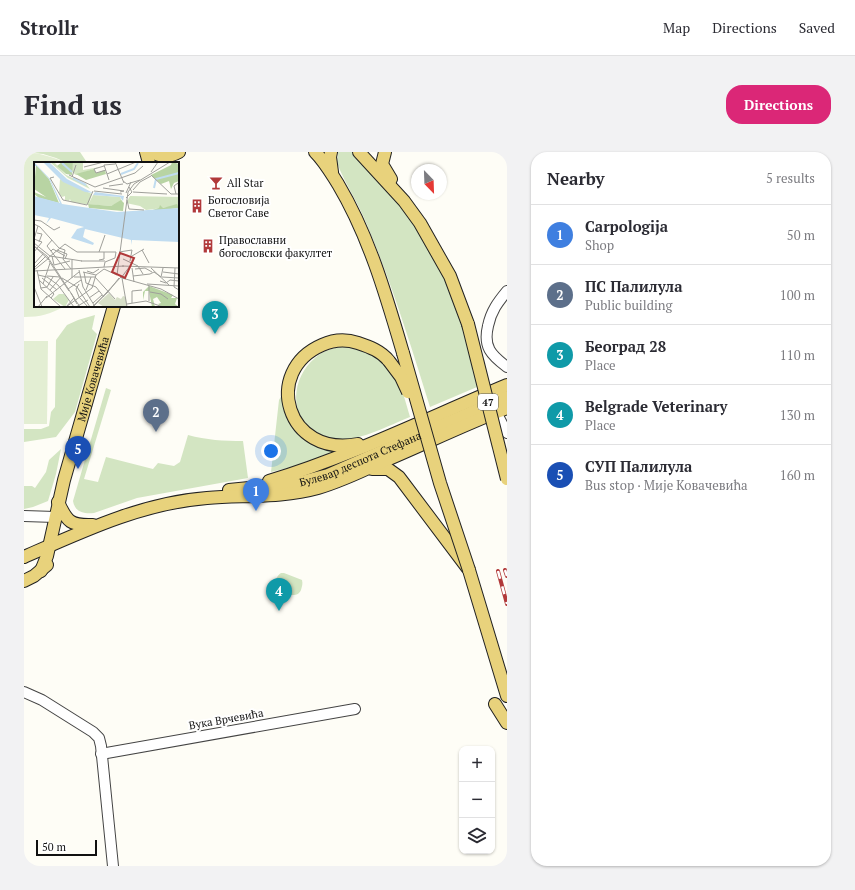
<!DOCTYPE html>
<html lang="en">
<head>
<meta charset="utf-8">
<style>
	:root { --surface:#fff; --page:#f2f2f3; --text:#2b2b33; --muted:#7c7c81; --line:#e1e1e2; --accent:#db2777 }
	body { margin:0; font-family:"PT Serif",serif; background:var(--page); color:var(--text) }
	.controls { position:absolute; right:12px; bottom:12px; display:grid; overflow:hidden; border-radius:8px; box-shadow:0 1px 3px #0004 }
	.controls button { width:36px; height:36px; display:grid; place-items:center; padding:0; border:0; border-bottom:1px solid var(--line); background:var(--surface); color:var(--text); font:20px sans-serif }
	.compass { position:absolute; left:387px; top:12px; width:36px; height:36px; border-radius:50%; background:var(--surface); box-shadow:0 1px 3px #0004; rotate:157deg }
	.scale { position:absolute; left:12px; bottom:10px; width:61px; box-sizing:border-box; padding-left:4px; border:2px solid #111; border-top:0; font-size:11px; line-height:14px; white-space:nowrap; color:#111; -webkit-text-stroke:3px #fff; paint-order:stroke }
	.you { position:absolute; left:247px; top:299px; width:14px; height:14px; margin:-10px; border:3px solid #fff; border-radius:50%; background:#1a73e8; box-shadow:0 0 0 6px #1a73e833 }
	.badge { display:grid; place-items:center; width:26px; height:26px; border-radius:50%; background:var(--accent); color:#fff; font-size:13px; font-weight:700 }
	.pin { position:absolute; translate:-50% -33px; filter:drop-shadow(0 1px 2px #0008) }
	.pin::after { content:''; position:absolute; top:21px; width:14px; height:12px; background:inherit; clip-path:polygon(0 0,100% 0,50% 100%) }
	.list { margin:0; padding:0; list-style:none }
	h2 { display:flex; justify-content:space-between; align-items:center; height:52px; margin:0; padding:0 16px; font-size:17px }
	h2 small { font-size:13px; font-weight:400; color:var(--muted) }
	.list li { display:grid; grid-template-columns:26px 1fr auto; gap:12px; align-items:center; box-sizing:border-box; height:60px; padding:0 16px; border-top:1px solid var(--line) }
	.list b { display:block; font-size:15px; white-space:nowrap }
	.list p { margin:0; font-size:13px; white-space:nowrap; color:var(--muted) }
	.list em { font-size:13px; font-style:normal; color:var(--muted) }
	.icon { flex:none; width:22px; height:22px; fill:none; stroke:currentColor; stroke-width:2; stroke-linecap:round; stroke-linejoin:round }
	.map { position:relative; flex:none; width:483px; height:714px; overflow:hidden; border-radius:16px }
	header { display:flex; align-items:center; gap:24px; box-sizing:border-box; height:56px; padding:0 20px; background:var(--surface); border-bottom:1px solid var(--line) }
	header strong { font-size:19px }
	nav { display:flex; gap:22px; margin-inline-start:auto; font-size:14px }
	.intro { display:flex; align-items:center; justify-content:space-between; box-sizing:border-box; height:96px; padding:0 24px }
	h1 { margin:0; font-size:28px }
	.button { padding:10px 18px; border-radius:16px; background:var(--accent); color:#fff; font-size:14px; font-weight:700 }
	main { display:flex; gap:24px; padding:0 24px }
	aside { flex:1; background:var(--surface); border-radius:16px; box-shadow:0 1px 3px #0004 }
	.map>svg:first-child { display:block }
</style>
</head>
<body>
<header>
<strong>Strollr</strong>
<nav><a>Map</a><a>Directions</a><a>Saved</a></nav>
</header>
<div class="intro"><h1>Find us</h1><a class="button">Directions</a></div>
<main>
<div class="map">
<svg width="483" height="714" viewBox="0 0 483 714">
	<rect width="100%" height="100%" fill="#fefdf6"/>
	<!-- green -->
	<g fill="#d3e5c2">
		<polygon points="0,0 56,0 62,9 61,11 43,11 32,6 19,2"/>
		<path d="M 314,0 L 329,0 L 369,42 L 422,117 L 460,232 L 406,255 C 387,194 368,132 343,73 C 335,52 321,32 313,11 Z"/>
		<polygon points="71,163 68,177 73,182 51,260 32,285 0,290 0,277 17,277 25,274 27,260 31,255 32,188 43,173 54,168"/>
		<path d="M 322,194 L 345,198 L 361,212 L 367,219 L 379,241 L 386,265 C 363,274 329,293 304,287 C 300,286 296,283 293,281 C 264,265 267,226 291,206 C 299,198 311,196 322,194 Z"/>
		<path d="M 82,236 L 87,238 L 60,327 L 74,330 L 82,305 L 129,317 L 134,311 L 150,314 L 156,310 L 164,283 C 182,288 200,289 219,289 L 224,326 L 113,346 L 70,361 C 59,362 51,360 49,349 Z"/>
		<polygon points="259,241 265,264 307,298 314,300 281,312 247,320 255,248"/>
		<polygon points="37,297 32,322 24,349 9,355 0,357 0,334 8,334 11,336 22,320 25,308"/>
		<path d="M 257,421 L 260,421 L 278,428 C 279,432 278,434 277,438 C 273,448 258,441 252,436 C 250,431 252,424 257,421 Z"/>
	</g>
	<!-- pitch -->
	<g fill="#e3eed3">
		<path d="M 0,0 C 15,1 30,5 43,11 L 11,11 L 11,154 L 41,154 C 27,162 16,165 0,165 Z"/>
		<polygon points="0,189 24,189 23,272 0,272"/>
	</g>
	<g fill="none" stroke-linecap="round" stroke-linejoin="round">
		<!-- minor casing -->
		<g stroke="#444" stroke-width="12">
			<g id="minor">
				<path d="M 483,139 C 474,150 467,159 464,174 C 459,195 467,203 483,215"/>
				<polyline points="472,260 483,281"/>
				<polyline points="0,364 31,365"/>
				<polyline points="0,540 18,548 69,580 75,586 77,594 89,714"/>
				<polyline points="77,602 331,557"/>
			</g>
		</g>
		<!-- major casing -->
		<g stroke="#222" stroke-width="14">
			<g id="major">
				<polyline points="122,0 125,11"/>
				<path d="M 128,0 C 137,5 146,5 155,0"/>
				<path d="M 291,0 C 301,10 307,21 314,32 C 345,84 362,143 379,201"/>
				<polyline points="307,0 306,5 308,20"/>
				<polyline points="335,0 380,49 396,71 426,124 444,172"/>
				<polyline points="361,0 358,12 367,27"/>
				<path d="M 334,292 C 262,306 238,219 298,193 C 309,188 322,187 334,191 C 346,195 357,199 365,209"/>
				<polyline points="348,317 364,317 375,325 445,418 483,544"/>
				<path d="M 245,329 C 327,304 404,266 483,233"/>
				<path id="s1" d="M 205,338 L 274,331 L 304,323 L 483,245"/>
				<path d="M 34,350 C 43,370 47,374 69,373"/>
				<path d="M 0,405 C 59,379 118,351 183,346 C 220,343 258,346 294,336 C 314,330 334,321 353,312 C 396,294 439,273 483,256"/>
				<path id="s2" d="M 17,419 L 23,404 L 40,328 L 90,154"/>
				<polyline points="0,429 10,424 23,413"/>
				<polyline points="471,552 483,571"/>
			</g>
		</g>
		<!-- minor -->
		<use href="#minor" stroke="#fff" stroke-width="10"/>
		<!-- major -->
		<use href="#major" stroke="#e8d27c" stroke-width="12"/>
		<!-- rail casing -->
		<g stroke="#b1393a" stroke-width="4">
			<g id="rail">
				<polyline points="481,418 483,424"/>
				<polyline points="474,419 483,452"/>
			</g>
		</g>
		<!-- rail -->
		<use href="#rail" stroke="#fff" stroke-width="2.5" stroke-dasharray="8" stroke-linecap="butt"/>
		<!-- major-bridge casing -->
		<g stroke="#222" stroke-width="14" stroke-linecap="butt">
			<g id="major-bridge">
				<polyline points="444,172 483,327"/>
				<polyline points="379,201 416,331 445,418"/>
				<polyline points="365,209 377,225 384,240"/>
			</g>
		</g>
		<!-- major-bridge -->
		<use href="#major-bridge" stroke="#e8d27c" stroke-width="12"/>
	</g>
	<!-- icons -->
	<defs>
		<g id="bar-bare" transform="scale(1.08)"><path d="M-6-5H6L.8 .8V4.5H3.5V6h-7V4.5H-.8V.8Z" fill="#b1393a" stroke="#fff" stroke-width="2.5" paint-order="stroke"/></g>
		<g id="building-bare" transform="scale(1.08)"><path d="M-4-6H4V6H1V3H-1V6H-4ZM-2.5-4.3h1.7v1.8h-1.7ZM.8-4.3h1.7v1.8H.8ZM-2.5-1h1.7V.8h-1.7ZM.8-1h1.7V.8H.8Z" fill="#b1393a" stroke="#fff" stroke-width="2.5" paint-order="stroke"/></g>
	</defs>
	<g fill-rule="evenodd">
		<use href="#bar-bare" x="192" y="31"/>
		<use href="#building-bare" x="173" y="54"/>
		<use href="#building-bare" x="184" y="94"/>
	</g>
	<g text-anchor="middle" stroke-width="4" stroke-linejoin="round" paint-order="stroke">
		<!-- shield labels -->
		<rect fill="#fff" stroke="#585858" stroke-width="1" x="454" y="242" width="20" height="16" rx="3"/>
		<g font-size="10" font-weight="bold" fill="#111">
			<text x="464" y="254">47</text>
		</g>
		<!-- poi labels -->
		<g font-size="11" fill="#111" stroke="#fff" text-anchor="start">
			<text x="203" y="35">All Star</text>
			<text x="184" y="52">Богословија<tspan x="184" dy="13">Светог Саве</tspan></text>
			<text x="195" y="92">Православни<tspan x="195" dy="13">богословски факултет</tspan></text>
		</g>
		<!-- street labels -->
		<g font-size="11" fill="#111" stroke="#fff">
			<text dy="4" stroke="none"><textPath href="#s2" startOffset="199">Мије Ковачевића</textPath></text>
			<text dy="4" stroke="none"><textPath href="#s1" startOffset="136">Булевар деспота Стефана</textPath></text>
			<text transform="translate(202 567) rotate(-10)" y="4">Вука Врчевића</text>
		</g>
	</g>
	<!-- overview -->
	<g transform="translate(10 10)">
		<rect width="145" height="145" fill="#fefdf6"/>
		<path d="M 16,0 L 20,0 L 32,13 L 52,22 L 56,27 L 34,16 ZM 39,0 L 49,0 L 49,8 L 66,5 L 42,13 L 37,9 ZM 26,17 L 58,32 L 55,41 L 59,33 L 86,35 L 88,39 L 77,44 L 51,42 L 37,40 L 36,37 L 35,39 L 31,38 L 31,34 L 28,35 L 25,31 ZM 96,34 L 145,35 L 145,44 L 112,48 L 106,44 L 92,41 ZM 25,132 L 30,132 L 35,138 L 31,145 L 19,137 Z" fill="#d3e5c2"/>
		<path d="M 28,0 L 39,0 L 38,13 L 32,12 L 23,4 ZM 138,0 L 145,2 L 145,19 L 140,21 L 137,27 L 135,19 L 127,22 L 117,13 L 137,3 ZM 2,3 L 15,17 L 25,41 L 5,36 L 0,32 L 0,30 L 12,35 L 0,27 ZM 60,7 L 62,11 L 71,8 L 72,12 L 52,18 L 42,12 ZM 87,38 L 90,41 L 89,49 L 55,46 L 54,42 L 77,44 ZM 143,42 L 145,46 L 112,50 L 125,46 L 126,43 L 129,46 ZM 115,124 L 139,133 L 137,136 L 143,136 L 141,142 L 145,145 L 128,145 L 124,142 L 127,141 L 123,135 L 119,137 L 121,145 L 118,145 L 115,129 L 111,129 L 109,138 L 109,130 Z" fill="#b8d4a3"/>
		<path d="M 75,131 L 81,138 L 83,135 L 87,137 L 89,134 L 92,135 L 93,145 L 70,145 L 64,141 Z" fill="#d7dfc8"/>
		<path d="M 0,0 L 16,17 L 28,42 L 83,50 L 145,46 L 145,80 L 98,78 L 98,83 L 97,78 L 51,67 L 49,75 L 60,81 L 59,83 L 37,76 L 43,67 L 50,65 L 17,56 L 12,62 L 15,56 L 0,53 L 0,34 L 26,41 L 15,17 L 3,4 L 0,4 ZM 9,0 L 15,0 L 33,17 L 59,31 L 51,30 L 29,20 ZM 61,30 L 90,34 L 89,39 L 86,35 L 59,33 Z" fill="#c0dcf0"/>
		<path fill="none" stroke="#c0dcf0" stroke-width="2" d="M 28,1 L 38,10M 87,12 L 100,7 L 104,1M 39,16 L 52,23M 120,26 L 122,17 L 145,11"/>
		<path fill="none" stroke="#9f9f9a" stroke-width="1" d="M 81,0 L 90,21M 70,4 L 60,7 L 62,11 L 72,8M 50,5 L 70,0M 117,10 L 124,0M 73,12 L 102,0M 35,13 L 61,25 L 101,11 L 109,4M 117,13 L 137,32 L 145,32M 20,15 L 16,16 L 29,38 L 53,43 L 59,29M 38,15 L 42,3M 75,18 L 70,3 L 81,2M 89,19 L 93,22 L 106,18M 75,24 L 89,22M 69,26 L 90,29 L 86,30M 99,28 L 106,20 L 117,14M 60,29 L 88,32M 99,30 L 133,32M 92,31 L 97,20M 142,32 L 140,24 L 144,21 L 145,27M 92,36 L 98,30 L 95,25M 93,38 L 95,47 L 110,48M 0,58 L 7,59 L 20,68 L 26,65M 0,62 L 6,65 L 25,86M 3,71 L 8,72 L 5,80M 18,78 L 13,84 L 31,107M 0,81 L 16,94 L 48,99M 0,84 L 15,98M 0,84 L 13,94 L 46,145M 25,86 L 31,88 L 29,97 L 37,107M 23,88 L 33,92 L 31,97M 108,88 L 115,101M 17,89 L 19,87 L 31,94M 0,90 L 8,80 L 0,77 L 4,64M 65,90 L 71,73M 85,90 L 98,88 L 96,99M 18,94 L 20,103 L 36,99M 98,94 L 110,87M 14,96 L 31,82 L 43,90 L 82,90 L 81,96 L 71,100 L 70,105M 89,97 L 104,104 L 109,112M 38,98 L 38,116M 65,98 L 70,97 L 70,90M 15,99 L 35,129M 47,99 L 71,99M 0,102 L 9,92M 88,104 L 145,106M 0,106 L 12,94M 98,106 L 100,120M 117,106 L 135,123M 141,106 L 140,125 L 145,128M 70,107 L 83,113M 101,107 L 111,106 L 118,110M 0,108 L 15,96M 3,108 L 7,127 L 27,145M 45,108 L 49,125 L 60,143M 0,109 L 90,104M 53,109 L 59,111 L 65,107M 49,110 L 62,113M 50,110 L 52,121 L 62,125 L 70,135M 129,110 L 145,112M 116,112 L 120,110 L 127,115 L 129,106M 4,113 L 13,115 L 24,123 L 40,145M 83,113 L 94,30 L 100,22 L 136,0M 13,114 L 26,115M 99,114 L 116,112M 40,115 L 61,115 L 81,137M 128,115 L 145,116M 8,116 L 23,128M 28,116 L 43,125 L 56,145M 87,116 L 96,104M 88,116 L 93,145M 88,116 L 127,127 L 145,137M 5,118 L 20,132 L 17,136M 126,119 L 132,121 L 136,118 L 145,119M 9,122 L 16,101M 45,122 L 42,127 L 45,135 L 54,145M 113,122 L 145,124M 115,124 L 115,139M 0,125 L 8,145M 7,126 L 13,125 L 19,115M 34,127 L 47,118M 16,128 L 27,115M 52,128 L 57,115M 116,130 L 127,132 L 134,137M 37,131 L 43,142M 12,136 L 45,110M 55,136 L 65,129M 59,141 L 68,133M 98,141 L 98,129 L 108,128M 93,142 L 112,139 L 129,145M 4,145 L 13,134M 32,145 L 58,126 L 62,113 L 70,107M 32,145 L 40,136M 42,145 L 54,138M 58,145 L 74,130 L 85,116M 59,145 L 87,115"/>
		<path fill="#b1393a" fill-opacity="0.15" stroke="#b1393a" stroke-width="2" d="M 86,91 L 100,96 L 91,116 L 78,110 Z"/>
		<rect width="145" height="145" fill="none" stroke="#111" stroke-width="2"/>
	</g>
</svg>
<div class="controls">
<button>+</button>
<button>−</button>
<button><svg class="icon" aria-label="layers" viewBox="0 0 24 24"><path d="M12 4l9 5-9 5-9-5zM3 14l9 5 9-5"/></svg></button>
</div>
<svg class="compass" viewBox="-18 -18 36 36"><path d="M0-13l5 13h-10z" fill="#e53935"/><path d="M0 13l5-13h-10z" fill="#7c7c81"/></svg>
<div class="scale">50 m</div>
<div class="you"></div>
<div class="pin badge" style="left:232px;top:359px;background:#3f7fe0">1</div>
<div class="pin badge" style="left:132px;top:280px;background:#5c6f8a">2</div>
<div class="pin badge" style="left:191px;top:182px;background:#0f9aa8">3</div>
<div class="pin badge" style="left:255px;top:459px;background:#0f9aa8">4</div>
<div class="pin badge" style="left:54px;top:317px;background:#1a4fb4">5</div>
</div>
<aside>
<h2>Nearby<small>5 results</small></h2>
<ul class="list">
<li><span class="badge" style="background:#3f7fe0">1</span><div><b>Carpologija</b><p>Shop</p></div><em>50 m</em></li>
<li><span class="badge" style="background:#5c6f8a">2</span><div><b>ПС Палилула</b><p>Public building</p></div><em>100 m</em></li>
<li><span class="badge" style="background:#0f9aa8">3</span><div><b>Београд 28</b><p>Place</p></div><em>110 m</em></li>
<li><span class="badge" style="background:#0f9aa8">4</span><div><b>Belgrade Veterinary</b><p>Place</p></div><em>130 m</em></li>
<li><span class="badge" style="background:#1a4fb4">5</span><div><b>СУП Палилула</b><p>Bus stop · Мије Ковачевића</p></div><em>160 m</em></li>
</ul>
</aside>
</main>
</body>
</html>
